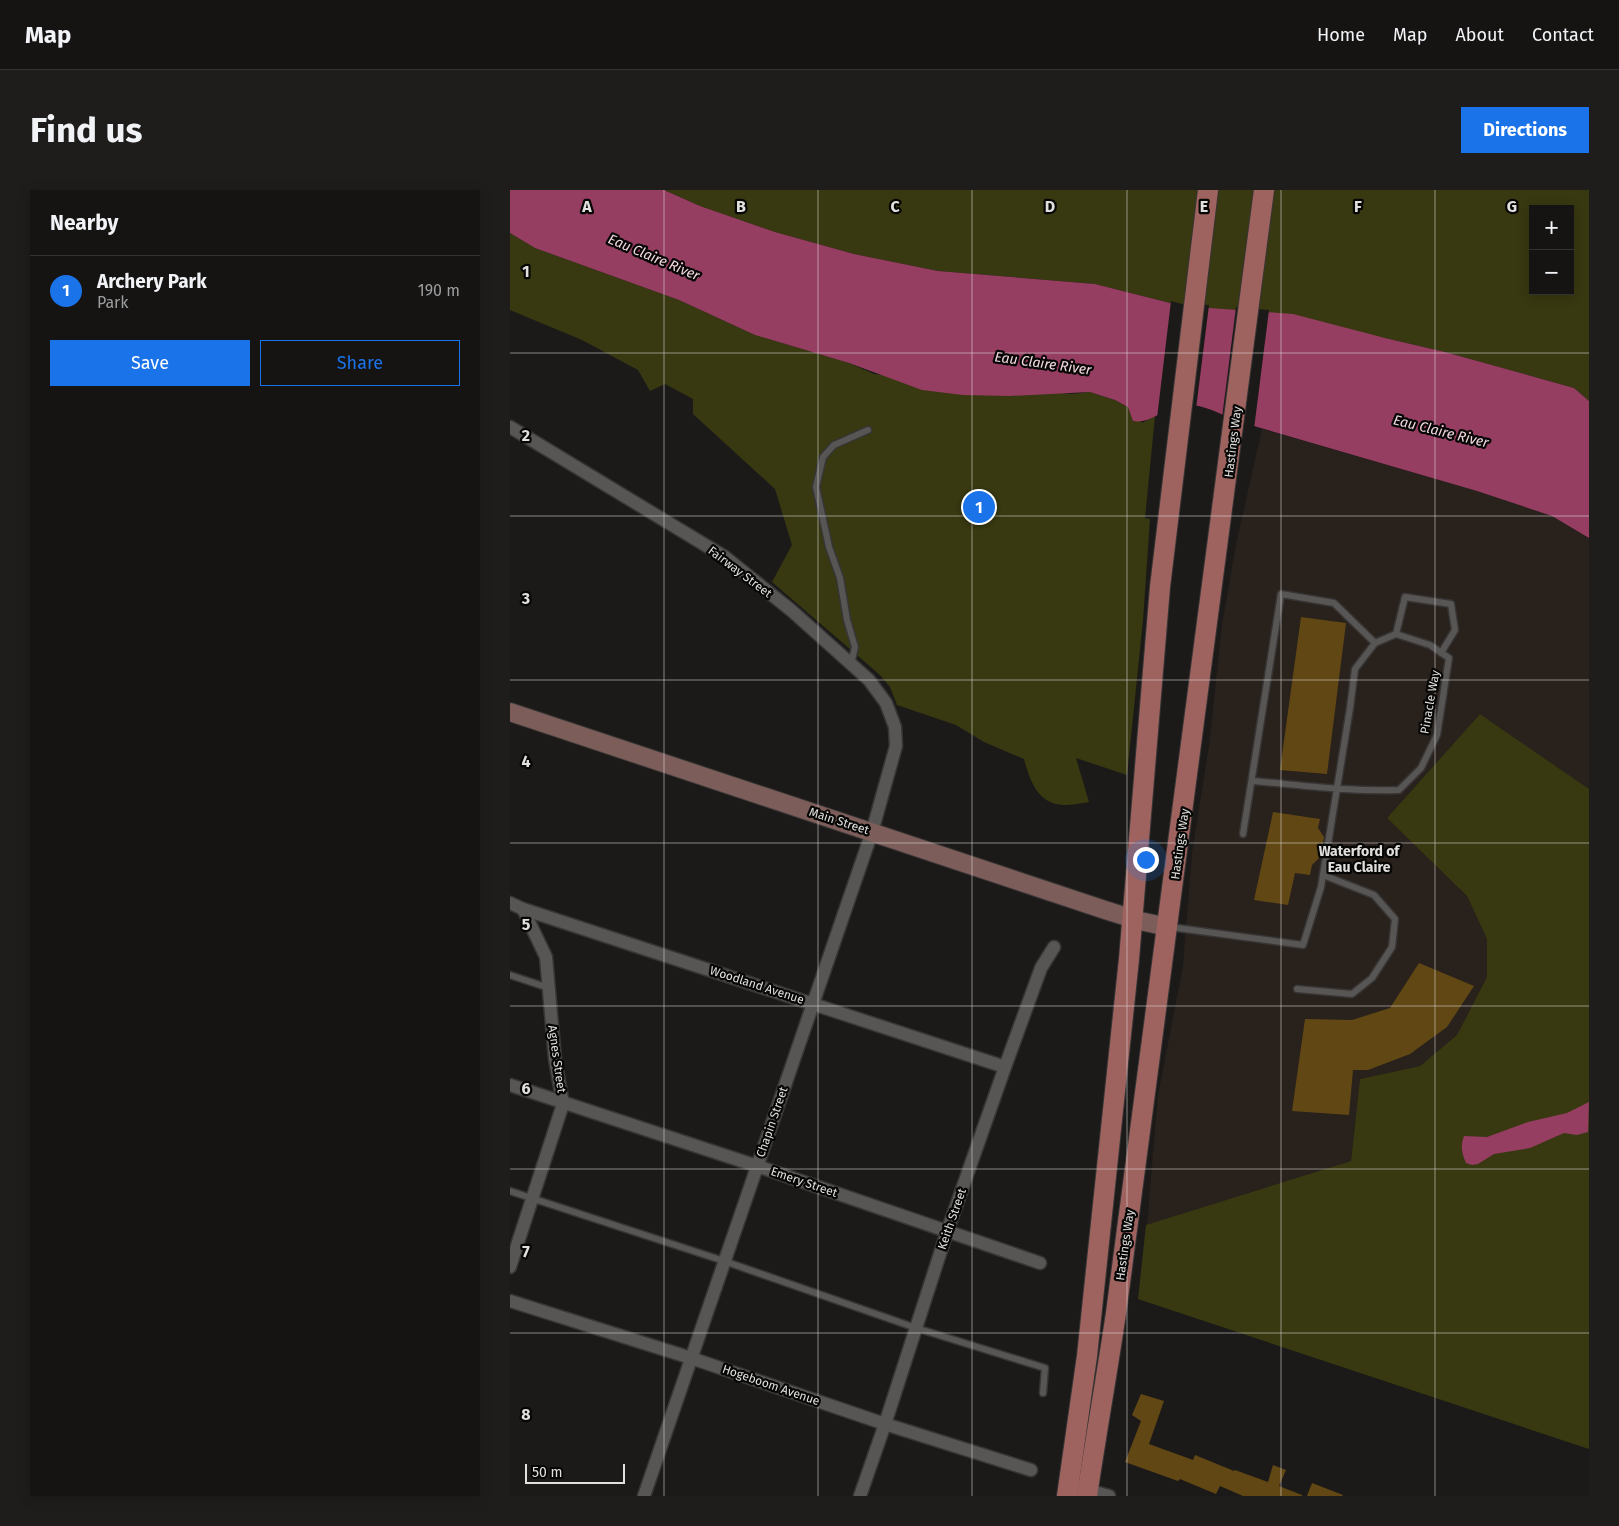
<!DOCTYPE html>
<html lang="en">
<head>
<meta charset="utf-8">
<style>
	:root { --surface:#151413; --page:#1e1d1c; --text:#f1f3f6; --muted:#9d9ea0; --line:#343333; --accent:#1a73e8 }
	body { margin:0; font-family:"Fira Sans",sans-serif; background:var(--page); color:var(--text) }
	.controls { position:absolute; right:15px; top:15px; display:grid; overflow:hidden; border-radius:0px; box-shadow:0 2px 12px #0003 }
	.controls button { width:45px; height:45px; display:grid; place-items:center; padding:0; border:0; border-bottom:1px solid var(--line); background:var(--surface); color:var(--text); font:25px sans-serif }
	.scale { position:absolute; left:15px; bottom:12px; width:100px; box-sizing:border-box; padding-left:5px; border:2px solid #e1e0df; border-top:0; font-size:14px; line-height:18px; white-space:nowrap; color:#e1e0df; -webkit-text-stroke:4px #060605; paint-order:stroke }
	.you { position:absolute; left:635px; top:669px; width:18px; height:18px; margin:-12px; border:4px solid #fff; border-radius:50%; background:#1a73e8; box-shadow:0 0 0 8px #1a73e833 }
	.badge { display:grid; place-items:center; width:32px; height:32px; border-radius:50%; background:var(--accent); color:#fff; font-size:16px; font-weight:700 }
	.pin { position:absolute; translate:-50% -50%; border:2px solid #fff; box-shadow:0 1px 5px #0006 }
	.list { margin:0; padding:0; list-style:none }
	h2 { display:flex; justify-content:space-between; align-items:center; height:65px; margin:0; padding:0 20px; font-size:21px }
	h2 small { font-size:16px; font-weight:400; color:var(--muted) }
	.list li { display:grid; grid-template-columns:32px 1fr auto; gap:15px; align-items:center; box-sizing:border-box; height:70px; padding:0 20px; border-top:1px solid var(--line) }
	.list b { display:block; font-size:19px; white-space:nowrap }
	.list p { margin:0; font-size:16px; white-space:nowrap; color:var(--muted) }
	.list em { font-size:16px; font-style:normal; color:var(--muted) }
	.actions { display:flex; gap:10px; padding:15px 20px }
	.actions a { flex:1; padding:11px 0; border:1px solid var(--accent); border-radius:0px; text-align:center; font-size:18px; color:var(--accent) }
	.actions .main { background:var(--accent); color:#fff }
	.map { position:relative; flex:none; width:1079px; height:1306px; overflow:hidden; border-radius:0px }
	header { display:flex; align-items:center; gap:30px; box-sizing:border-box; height:70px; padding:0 25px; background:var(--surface); border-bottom:1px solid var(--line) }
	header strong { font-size:24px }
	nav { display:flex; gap:28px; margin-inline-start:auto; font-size:18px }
	.intro { display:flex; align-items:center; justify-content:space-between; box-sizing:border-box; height:120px; padding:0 30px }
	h1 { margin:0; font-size:35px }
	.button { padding:12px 22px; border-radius:0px; background:var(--accent); color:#fff; font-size:18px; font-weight:700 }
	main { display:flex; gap:30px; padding:0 30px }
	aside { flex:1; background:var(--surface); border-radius:0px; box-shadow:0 2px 12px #0003 }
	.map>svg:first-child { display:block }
</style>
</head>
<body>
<header>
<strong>Map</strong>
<nav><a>Home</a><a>Map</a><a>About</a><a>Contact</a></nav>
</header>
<div class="intro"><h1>Find us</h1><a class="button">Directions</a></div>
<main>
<aside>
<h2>Nearby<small></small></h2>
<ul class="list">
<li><span class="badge">1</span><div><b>Archery Park</b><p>Park</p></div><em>190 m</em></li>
</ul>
<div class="actions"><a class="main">Save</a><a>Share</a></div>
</aside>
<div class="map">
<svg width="1079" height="1306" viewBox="0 0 1079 1306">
	<rect width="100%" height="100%" fill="#1c1a19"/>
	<!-- built -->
	<polygon fill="#29211c" points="752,239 967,301 1042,326 1079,348 1079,599 970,524 877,628 957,706 977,749 977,787 947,845 910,876 850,889 841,971 637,1035 648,905 673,776 682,663 699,556 712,435 726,354"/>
	<!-- green -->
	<g fill="#383911" fill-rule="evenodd">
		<path d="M 154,0 L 1079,0 L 1079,211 L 1064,198 L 935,162 L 875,148 L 672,116 L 585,94 L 428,81 L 344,64 L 265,42 L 190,16 ZM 1023,19 L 1060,19 L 1060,101 L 1023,101 Z"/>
		<path d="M 0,43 L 25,58 L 169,110 L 245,145 L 339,173 L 364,184 L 562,204 L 580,202 L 605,210 L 618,217 L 632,233 L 645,226 L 635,328 L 640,329 L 633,430 L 617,585 L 566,568 L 579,612 C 571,613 563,615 555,615 C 528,615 520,591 514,569 L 474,552 L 446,535 L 387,515 L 380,497 L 370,485 L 262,392 L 282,355 L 265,299 L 183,224 L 183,209 L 155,194 L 140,201 L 128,180 L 72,150 L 0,120 Z"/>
		<polygon points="970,524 1079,599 1079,1259 628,1109 636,1035 841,971 850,889 910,876 947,845 977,787 977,749 957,706 877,628"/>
	</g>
	<!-- water -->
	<g fill="#963d62">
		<path d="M 0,0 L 154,0 L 190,16 L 265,42 L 344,64 L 428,81 L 585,94 L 672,116 L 783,124 L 875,148 L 935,162 L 1064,198 L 1079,211 L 1079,348 L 1042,326 L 967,301 L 727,231 C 710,224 686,210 666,216 C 651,221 639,234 623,231 L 618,217 L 605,210 L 580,202 L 499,206 L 453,205 L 412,200 L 339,173 L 245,145 L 169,110 L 25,58 L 0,43 Z"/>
		<path d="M 1079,912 L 1078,942 L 1067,945 L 1054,943 L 1020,958 L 984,964 L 968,974 L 962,975 L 956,973 C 952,963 950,957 954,946 L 977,947 L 1018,932 L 1057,923 Z"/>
	</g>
	<!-- pier -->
	<g fill="#1c1a19">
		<polygon points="661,111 672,114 699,115 686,219 668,218 647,228"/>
		<polygon points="726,117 759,120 744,239 712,228"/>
	</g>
	<!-- building -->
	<g fill="#614713">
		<polygon points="791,427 836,433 817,584 770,580"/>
		<polygon points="763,622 810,629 808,638 814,647 811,666 802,675 800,685 785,683 778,715 744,710"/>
		<polygon points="909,773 964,796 937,837 900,864 858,880 843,880 839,925 782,921 795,829 842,830 880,818"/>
		<polygon points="631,1204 654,1211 639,1254 683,1270 685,1265 724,1281 725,1280 758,1292 763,1275 776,1280 769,1296 792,1305 792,1306 733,1306 710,1296 706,1304 670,1289 668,1291 615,1272 631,1231 622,1225"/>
		<polygon points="802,1293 833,1305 832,1306 797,1306"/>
	</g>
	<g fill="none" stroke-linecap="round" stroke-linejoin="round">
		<!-- lane casing -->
		<g stroke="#373535" stroke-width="9">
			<g id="lane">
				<polyline points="886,444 895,407 941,414 945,440 931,463"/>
				<polyline points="341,474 345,457 337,430 330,388 319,357 306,297 313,267 324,255 358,240"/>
				<polyline points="733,644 771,404 824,413 865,453"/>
				<path d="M 660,737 L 793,755 L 811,697 L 840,518 L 845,479 L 865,453 L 886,444 L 920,455 L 939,468 L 927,545 L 911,578 L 889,600 C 840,602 791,595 742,591"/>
				<polyline points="0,785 39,798"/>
				<polyline points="787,799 842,804 862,788 882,757 885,729 864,705 813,685"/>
				<polyline points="0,1001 214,1071 406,1138 535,1178 533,1203"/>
			</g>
		</g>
		<!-- street casing -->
		<g stroke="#373535" stroke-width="15">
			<g id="street">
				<polyline points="0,237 215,367 282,421 359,490 376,513 385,537 386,556 362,642 134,1306"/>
				<polyline points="0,713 13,719 495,877"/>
				<polyline points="0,895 247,976 530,1073"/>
				<polyline points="0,1077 53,914 45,869 36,767 13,719"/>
				<polyline points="0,1111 181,1168 375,1234 521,1280"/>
				<polyline points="571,1298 599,1306"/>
				<polyline points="350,1306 375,1234 437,1042 495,877 531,778 544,757"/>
			</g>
		</g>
		<!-- secondary casing -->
		<g stroke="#373535" stroke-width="20">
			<polyline id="secondary" points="0,522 595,720 630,731 658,737"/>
		</g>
		<!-- primary casing -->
		<g stroke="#373535" stroke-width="22">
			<g id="primary">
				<polyline points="557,1306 577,1166 619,769 650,397 698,0"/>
				<path d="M 577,1306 C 586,1245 597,1184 606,1123 C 657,749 708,375 754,0"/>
			</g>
		</g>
		<!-- lane -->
		<use href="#lane" stroke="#585654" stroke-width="6"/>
		<!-- street -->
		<use href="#street" stroke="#585654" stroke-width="12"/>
		<!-- secondary -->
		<use href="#secondary" stroke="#7c5d59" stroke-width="18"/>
		<!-- primary -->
		<use href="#primary" stroke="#9f635f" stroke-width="20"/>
	</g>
	<!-- grid -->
	<path fill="none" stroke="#e1e0df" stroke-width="1" stroke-opacity="0.55" d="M 154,0 L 154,1306M 308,0 L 308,1306M 462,0 L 462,1306M 617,0 L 617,1306M 771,0 L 771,1306M 925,0 L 925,1306M 0,163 L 1079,163M 0,326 L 1079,326M 0,490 L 1079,490M 0,653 L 1079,653M 0,816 L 1079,816M 0,979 L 1079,979M 0,1143 L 1079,1143"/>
	<g text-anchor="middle" stroke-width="4.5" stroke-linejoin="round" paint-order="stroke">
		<!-- street labels -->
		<g font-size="12" fill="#e1e0df" stroke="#060605">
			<text transform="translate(723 252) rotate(-83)" y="4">Hastings Way</text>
			<text transform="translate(230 382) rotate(37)" y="4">Fairway Street</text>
			<text transform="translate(920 512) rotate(-80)" y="4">Pinacle Way</text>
			<text transform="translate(329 631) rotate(18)" y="4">Main Street</text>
			<text transform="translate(670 654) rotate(-82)" y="4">Hastings Way</text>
			<text transform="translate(247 795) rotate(18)" y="4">Woodland Avenue</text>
			<text transform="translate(47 869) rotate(82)" y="4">Agnes Street</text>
			<text transform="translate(262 932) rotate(-71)" y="4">Chapin Street</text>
			<text transform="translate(294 992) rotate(19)" y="4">Emery Street</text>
			<text transform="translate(442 1029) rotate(-71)" y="4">Keith Street</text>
			<text transform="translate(615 1055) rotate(-82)" y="4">Hastings Way</text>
			<text transform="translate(261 1195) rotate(19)" y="4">Hogeboom Avenue</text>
		</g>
		<!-- water labels -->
		<g font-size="14" font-style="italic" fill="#f3d9e1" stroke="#060605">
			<text transform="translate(144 67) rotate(23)" y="5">Eau Claire River</text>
			<text transform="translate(533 173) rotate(8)" y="5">Eau Claire River</text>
			<text transform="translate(931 241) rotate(14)" y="5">Eau Claire River</text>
		</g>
		<!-- neighbourhood labels -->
		<g font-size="14" font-weight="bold" fill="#e1e0df" stroke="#060605">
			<text x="849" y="666">Waterford of<tspan x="849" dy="16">Eau Claire</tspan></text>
		</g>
	</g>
	<g font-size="16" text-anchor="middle" font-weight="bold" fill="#e1e0df" stroke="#060605" stroke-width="4.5" stroke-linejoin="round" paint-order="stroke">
		<text x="77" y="22">A</text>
		<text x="231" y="22">B</text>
		<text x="385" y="22">C</text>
		<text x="540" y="22">D</text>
		<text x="694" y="22">E</text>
		<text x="848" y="22">F</text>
		<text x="1002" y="22">G</text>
		<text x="16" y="87">1</text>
		<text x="16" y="251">2</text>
		<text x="16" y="414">3</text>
		<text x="16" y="577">4</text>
		<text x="16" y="740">5</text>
		<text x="16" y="904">6</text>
		<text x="16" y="1067">7</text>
		<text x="16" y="1230">8</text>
	</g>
</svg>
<div class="controls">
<button>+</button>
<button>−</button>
</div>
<div class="scale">50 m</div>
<div class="you"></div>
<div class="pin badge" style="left:469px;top:317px">1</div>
</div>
</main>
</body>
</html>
